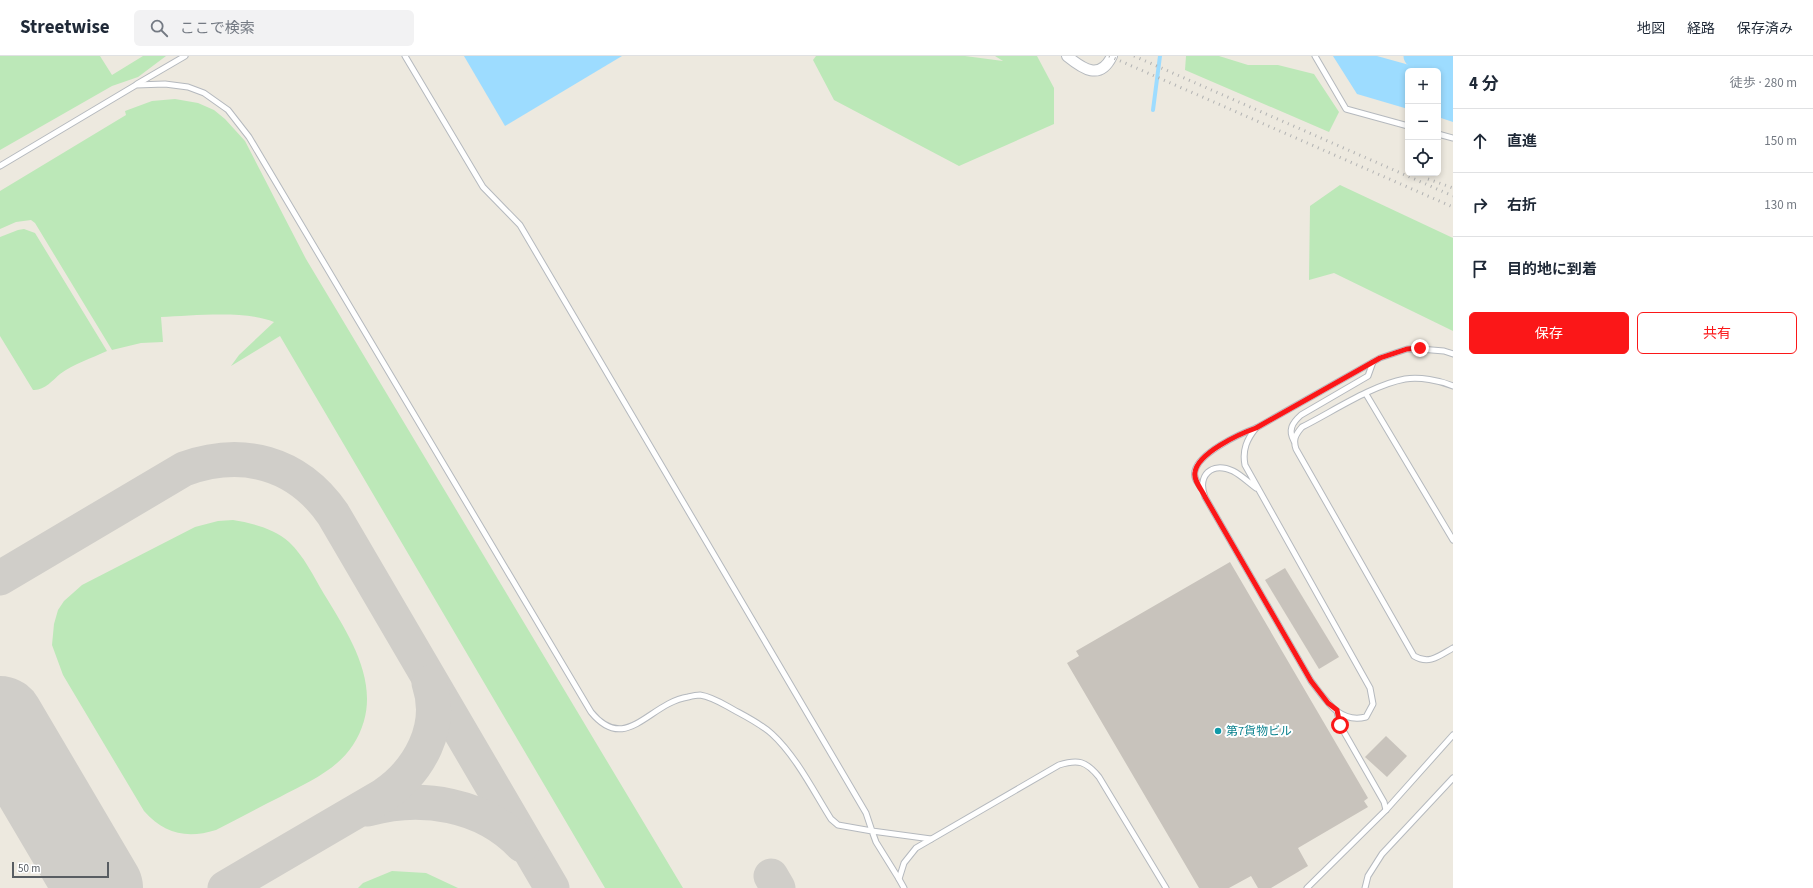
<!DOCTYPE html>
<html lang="ja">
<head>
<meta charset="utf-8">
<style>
	:root { --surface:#fff; --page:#f2f2f3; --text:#1f2937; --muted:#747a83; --line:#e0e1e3; --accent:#fb1718 }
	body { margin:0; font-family:"Source Sans 3","Noto Sans JP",sans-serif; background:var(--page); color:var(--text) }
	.controls { position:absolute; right:12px; top:12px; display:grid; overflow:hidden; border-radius:6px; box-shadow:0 2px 6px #0003 }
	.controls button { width:36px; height:36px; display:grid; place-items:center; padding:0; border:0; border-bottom:1px solid var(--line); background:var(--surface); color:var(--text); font:20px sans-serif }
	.scale { position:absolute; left:12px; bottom:10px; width:97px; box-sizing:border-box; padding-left:4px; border:2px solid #585d62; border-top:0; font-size:11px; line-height:14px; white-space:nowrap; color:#585d62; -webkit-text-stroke:3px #fff; paint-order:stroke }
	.stop { position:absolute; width:12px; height:12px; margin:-9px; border:3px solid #fb1718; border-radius:50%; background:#fff }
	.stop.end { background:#fb1718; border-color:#fff; box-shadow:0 1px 4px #0008 }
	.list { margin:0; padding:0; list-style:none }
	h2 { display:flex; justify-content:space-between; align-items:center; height:52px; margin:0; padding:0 16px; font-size:17px }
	h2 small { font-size:13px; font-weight:400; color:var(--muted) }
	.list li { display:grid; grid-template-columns:26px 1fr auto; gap:12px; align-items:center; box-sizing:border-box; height:64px; padding:0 16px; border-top:1px solid var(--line) }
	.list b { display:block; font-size:15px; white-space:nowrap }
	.list em { font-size:13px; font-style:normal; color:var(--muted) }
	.actions { display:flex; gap:8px; padding:12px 16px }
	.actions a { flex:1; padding:9px 0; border:1px solid var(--accent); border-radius:6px; text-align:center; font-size:14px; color:var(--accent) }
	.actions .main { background:var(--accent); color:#fff }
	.icon { flex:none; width:22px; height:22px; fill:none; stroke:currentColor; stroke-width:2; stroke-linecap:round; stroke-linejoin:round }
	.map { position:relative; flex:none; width:1453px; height:832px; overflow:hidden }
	header { display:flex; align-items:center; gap:24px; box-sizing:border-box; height:56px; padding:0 20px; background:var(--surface); border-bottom:1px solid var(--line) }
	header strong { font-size:19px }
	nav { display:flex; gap:22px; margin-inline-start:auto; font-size:14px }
	.search { width:280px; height:36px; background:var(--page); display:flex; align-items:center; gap:10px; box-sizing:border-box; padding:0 14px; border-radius:6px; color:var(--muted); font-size:15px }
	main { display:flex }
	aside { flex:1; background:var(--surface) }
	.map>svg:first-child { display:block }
</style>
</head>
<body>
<header>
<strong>Streetwise</strong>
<div class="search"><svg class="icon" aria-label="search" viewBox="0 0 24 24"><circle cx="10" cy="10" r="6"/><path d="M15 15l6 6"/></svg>ここで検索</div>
<nav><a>地図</a><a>経路</a><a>保存済み</a></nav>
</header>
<main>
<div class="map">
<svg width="1453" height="832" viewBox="0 0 1453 832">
	<rect width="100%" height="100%" fill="#ede9df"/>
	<!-- green -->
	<g fill="#bce8b8">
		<polygon points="0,0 100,0 112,19 143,0 166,0 138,21 112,30 0,94"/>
		<polygon points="816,0 965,0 1003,5 995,0 1037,0 1054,32 1054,68 959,110 834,44 813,4"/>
		<polygon points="1186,0 1219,0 1248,9 1278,9 1314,18 1339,56 1329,76 1185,14"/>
		<path d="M 175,43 L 198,47 L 214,54 L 225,63 L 245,85 L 306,203 L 683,832 L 605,832 L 280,280 L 231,310 L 239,299 L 274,266 C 246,254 192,260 161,261 L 163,286 L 141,287 L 112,294 L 35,167 L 31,164 L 16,166 L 0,173 L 0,135 L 126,59 L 125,55 L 152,45 Z"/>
		<polygon points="1340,129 1453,182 1453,275 1334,217 1309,224 1310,150"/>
		<path d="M 24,173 L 35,177 L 107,295 C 92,302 73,308 60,318 C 53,324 44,335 33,334 L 0,280 L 0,181 L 18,174 Z"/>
		<path d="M 233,464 C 252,467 275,473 289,486 C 304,500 314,521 324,538 C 352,584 387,636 353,689 C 336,715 306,727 280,741 C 258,752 237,763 216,774 C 187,783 164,778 144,755 L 63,619 L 52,589 L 54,568 L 58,554 L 64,545 L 82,529 L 195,471 L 218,465 Z"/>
		<polygon points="392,815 426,817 458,832 358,832 363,827"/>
	</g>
	<!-- water -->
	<g fill="#9ddcff">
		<polygon points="464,0 622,0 505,70"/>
		<polygon points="1333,0 1377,0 1431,15 1408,15 1408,53 1357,38"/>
		<polygon points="1438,17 1453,21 1453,66 1438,61"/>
	</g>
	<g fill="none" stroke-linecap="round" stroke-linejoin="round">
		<!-- stream -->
		<polyline stroke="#9ddcff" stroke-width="4" points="1153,54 1160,0"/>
		<!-- river -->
		<polyline stroke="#9ddcff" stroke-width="23" points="1415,0 1453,11"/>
		<!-- taxiway -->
		<g stroke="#d0cec9" stroke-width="35">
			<path d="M 0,522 L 184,413 C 242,392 297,406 333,458 L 552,832"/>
			<path d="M 368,753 C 421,738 483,748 522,789"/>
			<polyline points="78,796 102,820 121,832"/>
			<polyline points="771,820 778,832"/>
			<path d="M 225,832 L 384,739 C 419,715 444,671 429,627"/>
		</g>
		<!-- runway -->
		<polyline stroke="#d0cec9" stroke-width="88" points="0,664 99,832"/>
	</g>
	<!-- building -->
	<g fill="#c8c3bc">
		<polygon points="1230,506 1368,742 1364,745 1368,751 1298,792 1308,810 1271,832 1258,832 1251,820 1229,832 1199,832 1067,607 1079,600 1076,595"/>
		<polygon points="1285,512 1339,601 1319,613 1265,524"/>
		<polygon points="1386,680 1407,700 1387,721 1365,701"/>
	</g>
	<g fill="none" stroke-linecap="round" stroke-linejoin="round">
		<!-- lane casing -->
		<g stroke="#b5b9be" stroke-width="7">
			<g id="lane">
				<polyline points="405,0 483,131 520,169 866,757 872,775 931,783"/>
				<polyline points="1315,0 1346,53 1408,70"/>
				<polyline points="137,28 185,0"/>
				<polyline points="1438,78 1453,82"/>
				<path d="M 0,110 L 136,29 L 165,28 L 188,31 L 204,37 L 228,54 L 249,81 L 591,656 C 626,699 649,647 688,641 C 692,640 697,639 700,639 C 713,641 723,648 734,654 C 747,661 761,668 772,678 C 796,700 814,736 831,763 L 838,769 L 872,775 L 876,786 L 899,823"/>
				<path d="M 1453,330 C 1439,324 1420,321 1405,323 C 1372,329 1332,356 1302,371 C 1295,379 1293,384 1296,393 L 1414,600 C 1429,609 1439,600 1453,592"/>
				<polyline points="1366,338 1453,484"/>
				<path d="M 1256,372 C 1247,383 1242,394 1245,409 L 1370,632 L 1373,648 L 1366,661 C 1339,668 1326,644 1311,625 L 1205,441 C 1197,420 1211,405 1233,415 C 1241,419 1248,426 1256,432"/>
				<path d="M 1294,385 C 1288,374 1292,367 1301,359 L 1368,320 L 1373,306"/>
				<path d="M 1201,432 C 1198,427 1193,422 1195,415 C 1199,397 1239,378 1256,372 L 1380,302 L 1407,293 L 1420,293 L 1444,295 L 1453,298"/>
				<polyline points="1337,655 1340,669 1384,746 1386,754"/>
				<path d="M 904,832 L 899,823 L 904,807 L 916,792 L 1059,709 C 1078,703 1086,705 1099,721 L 1166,832"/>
				<polyline points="1307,832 1386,754 1453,679"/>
				<polyline points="1365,832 1368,820 1382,798 1453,722"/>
			</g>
		</g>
		<!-- street casing -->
		<g stroke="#b5b9be" stroke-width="12">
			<path id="street" d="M 1067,0 C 1083,13 1100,25 1112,0"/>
		</g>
		<!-- lane -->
		<use href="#lane" stroke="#fff" stroke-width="5"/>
		<!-- street -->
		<use href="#street" stroke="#fff" stroke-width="10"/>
		<!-- rail -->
		<g stroke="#b2b3b3" stroke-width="3" stroke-dasharray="1 5" stroke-linecap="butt">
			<polyline points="1109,0 1453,151"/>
			<polyline points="1134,0 1453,140"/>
			<polyline points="1428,123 1453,132"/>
		</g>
	</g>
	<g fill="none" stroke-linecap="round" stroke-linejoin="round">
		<!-- route -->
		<path stroke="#fb1718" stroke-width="5" d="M 1340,669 L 1337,654 L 1328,647 L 1311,625 L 1205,441 C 1202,434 1193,424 1195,416 C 1198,397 1239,378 1256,372 L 1380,302 L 1407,293 L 1420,292"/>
	</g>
	<!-- markers -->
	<circle fill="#0f9aa8" stroke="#fff" stroke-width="1.5" cx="1218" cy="675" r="4"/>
	<g text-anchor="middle" stroke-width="4" stroke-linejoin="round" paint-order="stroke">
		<!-- culture labels -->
		<g font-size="12" fill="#0d838f" stroke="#fff" text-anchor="start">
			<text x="1226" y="679">第7貨物ビル</text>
		</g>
	</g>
</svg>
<div class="controls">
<button>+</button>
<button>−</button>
<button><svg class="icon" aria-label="locate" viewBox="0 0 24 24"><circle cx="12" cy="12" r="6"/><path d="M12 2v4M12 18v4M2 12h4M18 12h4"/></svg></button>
</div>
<div class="scale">50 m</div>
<div class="stop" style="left:1340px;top:669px"></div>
<div class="stop end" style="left:1420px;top:292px"></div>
</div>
<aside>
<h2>4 分<small>徒歩 · 280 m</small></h2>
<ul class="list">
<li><svg class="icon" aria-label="ahead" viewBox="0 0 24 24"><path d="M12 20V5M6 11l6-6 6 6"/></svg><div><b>直進</b></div><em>150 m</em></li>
<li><svg class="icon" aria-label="right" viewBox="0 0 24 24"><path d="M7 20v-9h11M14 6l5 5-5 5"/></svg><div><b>右折</b></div><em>130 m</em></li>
<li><svg class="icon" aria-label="arrive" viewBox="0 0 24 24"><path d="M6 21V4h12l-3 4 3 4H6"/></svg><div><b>目的地に到着</b></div></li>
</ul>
<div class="actions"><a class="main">保存</a><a>共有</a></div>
</aside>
</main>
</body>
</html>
